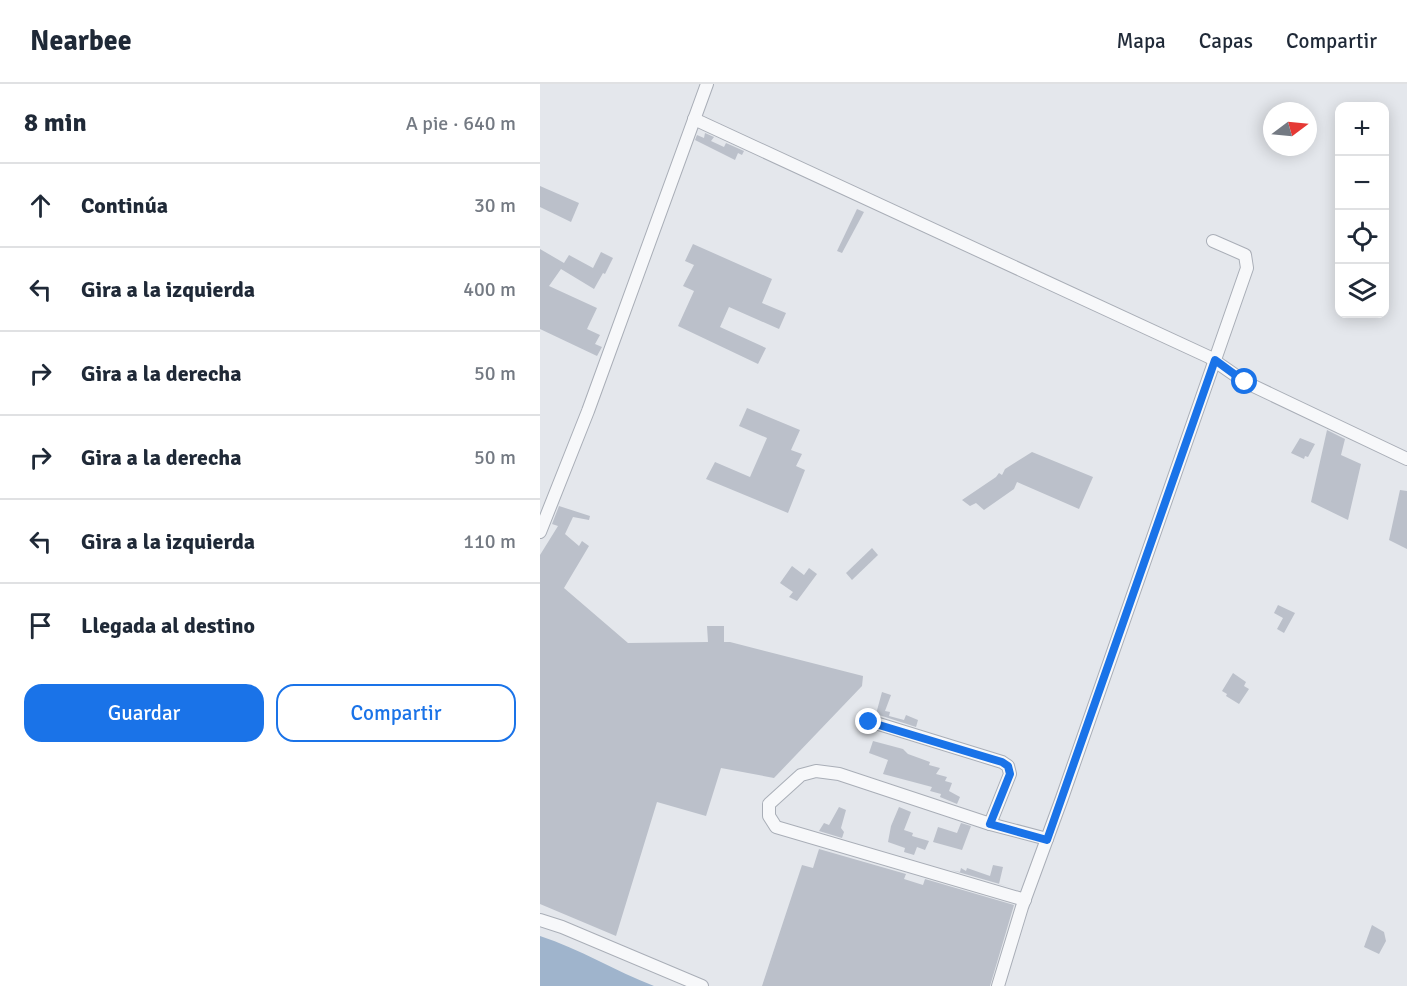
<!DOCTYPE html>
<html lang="es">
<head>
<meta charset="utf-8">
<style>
	:root { --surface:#fff; --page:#f2f2f3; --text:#1f2937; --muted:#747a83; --line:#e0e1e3; --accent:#1a73e8 }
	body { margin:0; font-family:Signika,sans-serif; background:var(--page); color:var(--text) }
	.controls { position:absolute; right:18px; top:18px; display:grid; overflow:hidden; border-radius:12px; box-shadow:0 3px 15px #0003 }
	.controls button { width:54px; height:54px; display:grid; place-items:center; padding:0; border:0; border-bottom:2px solid var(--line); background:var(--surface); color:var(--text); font:30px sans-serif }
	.compass { position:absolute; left:723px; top:18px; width:54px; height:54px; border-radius:50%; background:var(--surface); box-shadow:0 3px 15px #0003; rotate:74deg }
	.stop { position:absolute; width:18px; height:18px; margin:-14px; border:4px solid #1a73e8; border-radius:50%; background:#fff }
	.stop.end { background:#1a73e8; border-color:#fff; box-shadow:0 2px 6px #0008 }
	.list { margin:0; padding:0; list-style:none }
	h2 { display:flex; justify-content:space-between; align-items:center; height:78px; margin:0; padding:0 24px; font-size:26px }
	h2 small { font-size:20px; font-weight:400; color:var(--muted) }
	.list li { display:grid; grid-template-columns:39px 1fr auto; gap:18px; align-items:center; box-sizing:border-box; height:84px; padding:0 24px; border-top:2px solid var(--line) }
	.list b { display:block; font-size:22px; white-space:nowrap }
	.list em { font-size:20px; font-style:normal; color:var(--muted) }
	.actions { display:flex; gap:12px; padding:18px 24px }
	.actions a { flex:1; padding:14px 0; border:2px solid var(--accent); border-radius:18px; text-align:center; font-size:21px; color:var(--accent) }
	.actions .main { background:var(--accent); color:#fff }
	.icon { flex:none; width:33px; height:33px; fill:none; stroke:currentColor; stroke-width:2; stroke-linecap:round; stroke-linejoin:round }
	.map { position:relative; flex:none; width:867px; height:902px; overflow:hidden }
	header { display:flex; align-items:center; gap:36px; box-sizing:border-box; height:84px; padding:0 30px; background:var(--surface); border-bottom:2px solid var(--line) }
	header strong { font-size:28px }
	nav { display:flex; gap:33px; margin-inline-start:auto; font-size:21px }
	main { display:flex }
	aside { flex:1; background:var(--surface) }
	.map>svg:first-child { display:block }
</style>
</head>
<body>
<header>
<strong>Nearbee</strong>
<nav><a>Mapa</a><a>Capas</a><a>Compartir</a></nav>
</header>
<main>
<aside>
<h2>8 min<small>A pie · 640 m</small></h2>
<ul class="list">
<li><svg class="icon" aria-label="ahead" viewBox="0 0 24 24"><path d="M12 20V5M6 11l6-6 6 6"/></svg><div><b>Continúa</b></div><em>30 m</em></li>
<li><svg class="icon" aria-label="left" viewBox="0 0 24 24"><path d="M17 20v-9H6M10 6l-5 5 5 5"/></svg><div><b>Gira a la izquierda</b></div><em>400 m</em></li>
<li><svg class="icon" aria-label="right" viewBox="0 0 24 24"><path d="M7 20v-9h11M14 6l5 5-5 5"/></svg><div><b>Gira a la derecha</b></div><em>50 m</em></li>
<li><svg class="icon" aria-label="right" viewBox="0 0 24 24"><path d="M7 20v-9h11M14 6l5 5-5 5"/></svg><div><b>Gira a la derecha</b></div><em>50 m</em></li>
<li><svg class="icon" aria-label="left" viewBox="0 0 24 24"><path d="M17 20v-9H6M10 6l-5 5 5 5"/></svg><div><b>Gira a la izquierda</b></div><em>110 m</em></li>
<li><svg class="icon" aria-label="arrive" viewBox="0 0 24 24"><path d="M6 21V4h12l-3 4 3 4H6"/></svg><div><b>Llegada al destino</b></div></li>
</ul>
<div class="actions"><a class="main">Guardar</a><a>Compartir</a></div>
</aside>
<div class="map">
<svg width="867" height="902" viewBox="0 0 867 902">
	<rect width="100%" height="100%" fill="#e4e7ec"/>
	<!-- water -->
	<path fill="#9fb4cc" d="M 0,852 C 40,865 75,887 114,902 L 0,902 Z"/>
	<!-- building -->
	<g fill="#bbc0ca">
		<polygon points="165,49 174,53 171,57 184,63 186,59 204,67 202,71 198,69 195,76 155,56 157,51 164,54"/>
		<polygon points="0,102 39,119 31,138 0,123"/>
		<polygon points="317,125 324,128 302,169 297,167"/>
		<polygon points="153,160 232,195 222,219 246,229 239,245 189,223 180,243 226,264 218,280 138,242 154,207 143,202 154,181 145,177"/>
		<polygon points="0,165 24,179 29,171 53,184 61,168 73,174 65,190 63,189 54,205 21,185 9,202 57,224 47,245 60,251 55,260 62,263 57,272 0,245"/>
		<polygon points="207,324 260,346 251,366 262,370 256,382 265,386 248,429 166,395 175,378 210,393 227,354 199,342"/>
		<polygon points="787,346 805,355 801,371 821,380 808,436 771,418"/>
		<polygon points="760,354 775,360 768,373 765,372 764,375 751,369"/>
		<polygon points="492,368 553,393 539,425 477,398 474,405 444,426 436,419 430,422 422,416 456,393 459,389 462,391 465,385"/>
		<polygon points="860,406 867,407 867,465 849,456"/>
		<polygon points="19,422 50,432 49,436 33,433 25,450 39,462 42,457 49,462 24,504 88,559 168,558 167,542 184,542 184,558 190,558 323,592 322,602 234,694 181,684 166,732 117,718 76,852 0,820 0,471 18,442 12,440"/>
		<polygon points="332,464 338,471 312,496 306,489"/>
		<polygon points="252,482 264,491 269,484 277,490 257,517 249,513 253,508 240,499"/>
		<polygon points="738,521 755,529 744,549 737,545 743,534 734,529"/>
		<polygon points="693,589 706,598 704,602 709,605 699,620 686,612 687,610 682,607"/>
		<polygon points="342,608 351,611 345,627 350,628 349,632 364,636 366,631 378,636 376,643 336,630"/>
		<polygon points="333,657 363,665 368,670 390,678 389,681 400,684 396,690 407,693 405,697 412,699 409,707 420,713 417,720 400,713 401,710 390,707 392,703 343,690 348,676 329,669"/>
		<polygon points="299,723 306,726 301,744 304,748 302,754 279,747 284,739 289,741"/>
		<polygon points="359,723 371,728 364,746 373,749 372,752 389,757 385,766 377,763 374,771 364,768 365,764 348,758 351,742"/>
		<polygon points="421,739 431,742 422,766 393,758 398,743 417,749"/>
		<polygon points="279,765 366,790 364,795 383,801 385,795 474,821 450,902 222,902 262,781 273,784"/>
		<polygon points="453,781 463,783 459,800 470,803 411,786 420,788 421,784 426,787 427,784 450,792"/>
		<polygon points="832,841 844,848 846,857 839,870 824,863"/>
	</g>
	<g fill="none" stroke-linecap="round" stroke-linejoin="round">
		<!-- minor casing -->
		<g stroke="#a9aeb7" stroke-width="14">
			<g id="minor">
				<polyline points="154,35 669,273 705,298 867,375"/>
				<polyline points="0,448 48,327 167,0"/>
				<polyline points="329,637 462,678 468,682 470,690 450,740"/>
				<polyline points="485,816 236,743 229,732 229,720 261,691 276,687 299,690 450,740 507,755"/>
				<polyline points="0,836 22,843 162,902"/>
				<polyline points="458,902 482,823 522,714 707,184 705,171 673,157"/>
			</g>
		</g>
		<!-- minor -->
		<use href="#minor" stroke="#f7f8fa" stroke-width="12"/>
	</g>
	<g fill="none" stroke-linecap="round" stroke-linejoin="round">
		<!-- route -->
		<polyline stroke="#1a73e8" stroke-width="8" points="329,638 462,678 468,682 470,690 450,740 507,756 675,276 705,298"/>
	</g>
</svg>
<div class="controls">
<button>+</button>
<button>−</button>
<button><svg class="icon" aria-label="locate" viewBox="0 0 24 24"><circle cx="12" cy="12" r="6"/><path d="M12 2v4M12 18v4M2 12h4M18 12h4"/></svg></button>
<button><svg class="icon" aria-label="layers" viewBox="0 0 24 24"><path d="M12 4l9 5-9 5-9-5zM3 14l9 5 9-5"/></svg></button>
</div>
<svg class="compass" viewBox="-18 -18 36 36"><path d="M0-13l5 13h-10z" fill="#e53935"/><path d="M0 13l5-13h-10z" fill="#747a83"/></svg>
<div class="stop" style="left:705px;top:298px"></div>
<div class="stop end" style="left:329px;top:638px"></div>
</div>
</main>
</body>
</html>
